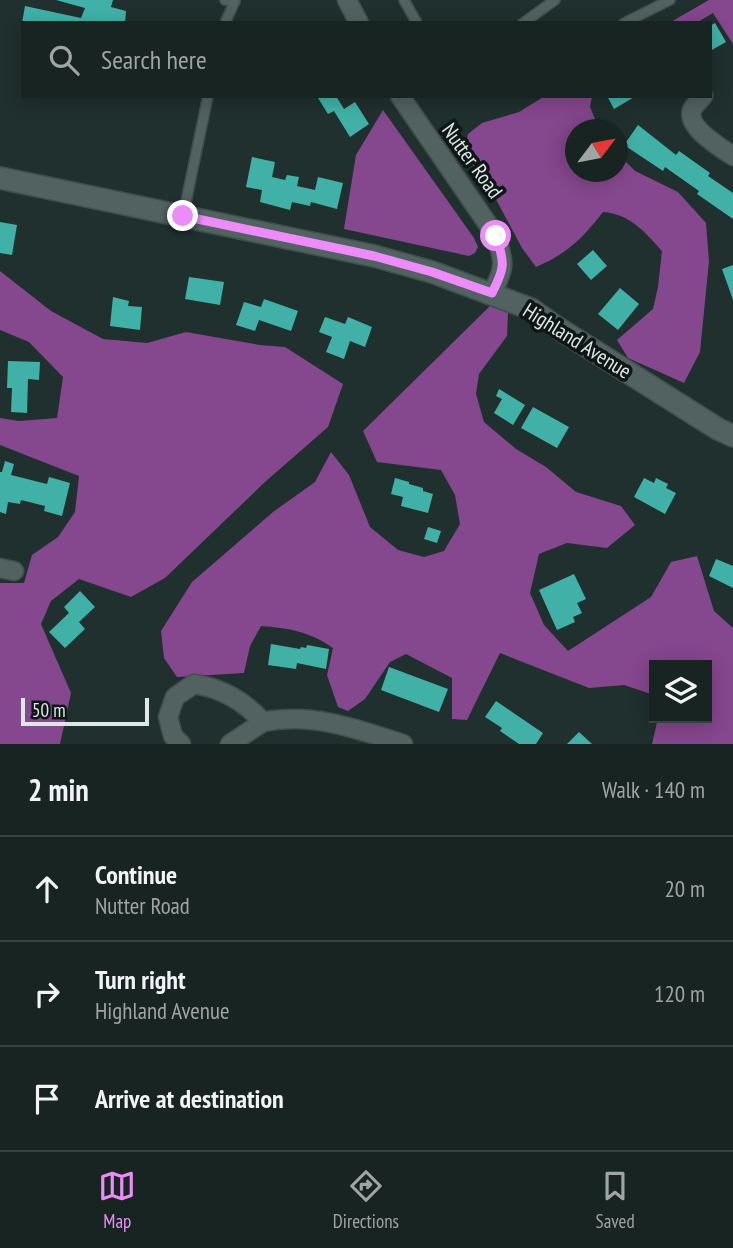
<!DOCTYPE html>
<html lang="en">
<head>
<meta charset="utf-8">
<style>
	:root { --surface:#182422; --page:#25302f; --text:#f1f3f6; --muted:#9fa4a5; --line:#364140; --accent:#ed8cf9 }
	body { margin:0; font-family:"PT Sans Narrow",sans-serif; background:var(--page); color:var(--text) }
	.controls { position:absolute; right:21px; bottom:21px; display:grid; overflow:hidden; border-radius:0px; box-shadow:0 4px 18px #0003 }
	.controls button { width:63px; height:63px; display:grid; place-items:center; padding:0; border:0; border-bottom:2px solid var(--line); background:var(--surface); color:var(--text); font:35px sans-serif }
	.compass { position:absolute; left:565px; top:119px; width:63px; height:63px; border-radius:50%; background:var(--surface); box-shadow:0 4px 18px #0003; rotate:58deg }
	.scale { position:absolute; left:21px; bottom:18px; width:128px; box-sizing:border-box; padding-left:7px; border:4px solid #dde7e6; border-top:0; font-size:19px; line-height:24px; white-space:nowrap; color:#dde7e6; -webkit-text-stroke:5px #0f1616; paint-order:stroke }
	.stop { position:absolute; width:21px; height:21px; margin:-16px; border:5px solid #ed8cf9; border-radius:50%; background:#fff }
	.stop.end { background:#ed8cf9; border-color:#fff; box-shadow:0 2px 7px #0008 }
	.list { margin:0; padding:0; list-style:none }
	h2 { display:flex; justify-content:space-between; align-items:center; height:91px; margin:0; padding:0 28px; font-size:30px }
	h2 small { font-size:23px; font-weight:400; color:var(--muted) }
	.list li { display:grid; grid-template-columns:46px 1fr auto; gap:21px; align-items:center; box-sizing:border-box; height:105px; padding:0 28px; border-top:2px solid var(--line) }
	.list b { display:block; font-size:26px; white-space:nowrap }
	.list p { margin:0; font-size:23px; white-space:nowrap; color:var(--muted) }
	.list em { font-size:23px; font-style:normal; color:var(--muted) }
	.icon { flex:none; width:38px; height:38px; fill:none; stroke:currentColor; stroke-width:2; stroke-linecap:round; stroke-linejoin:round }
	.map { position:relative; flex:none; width:733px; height:744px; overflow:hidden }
	.search { position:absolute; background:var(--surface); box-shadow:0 4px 18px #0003; left:21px; right:21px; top:21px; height:77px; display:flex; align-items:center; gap:18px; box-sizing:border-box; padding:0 24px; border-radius:0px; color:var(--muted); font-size:26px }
	.sheet { height:406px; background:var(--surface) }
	nav { display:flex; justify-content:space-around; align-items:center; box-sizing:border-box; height:98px; border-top:2px solid var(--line); background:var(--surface); font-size:19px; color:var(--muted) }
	nav a { display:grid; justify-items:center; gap:4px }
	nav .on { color:var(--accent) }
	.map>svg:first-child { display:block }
</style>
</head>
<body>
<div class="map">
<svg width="733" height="744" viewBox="0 0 733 744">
	<rect width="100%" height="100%" fill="#20302e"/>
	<!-- forest -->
	<g fill="#85478d">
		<polygon points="709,0 733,0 733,44 713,13 696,23 669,23"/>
		<path d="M 545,96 L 592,96 L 590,107 L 599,129 L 576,130 L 576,172 L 618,172 L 618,154 L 635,171 L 678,192 L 706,223 L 709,261 L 700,352 L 684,383 L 628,358 L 617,340 L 653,309 L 658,287 L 662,251 C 645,232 630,214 603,212 C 582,239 568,253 536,267 L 522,248 L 492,192 L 464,153 L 468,134 L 482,123 L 519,112 Z"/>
		<polygon points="383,110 474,238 478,247 475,253 469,256 344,229 356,155"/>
		<polygon points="0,271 51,311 103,339 147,343 186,332 260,345 285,347 343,384 328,427 265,482 165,578 131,597 79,579 51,601 41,624 71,693 60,744 0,744 0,583 24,583 32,555 58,537 75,512 79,476 0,445 0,418 19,421 57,418 63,377 29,342 0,330"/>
		<path d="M 492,304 L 508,312 L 507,336 L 479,374 L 476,394 L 484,422 L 516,449 L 546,467 L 576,492 L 621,506 L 635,525 L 607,548 L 567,543 L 539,554 L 530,593 L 544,625 L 568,651 L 651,597 L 671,562 L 697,556 L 714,611 L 733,628 L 733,744 L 652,744 L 658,718 L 707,718 L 707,665 L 654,665 L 654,695 L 624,685 L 589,688 L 500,653 L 467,720 L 452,719 L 452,678 L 406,654 L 390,662 L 365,699 L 348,711 L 338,707 L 327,675 L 333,648 C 311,632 288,628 261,626 L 250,646 L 244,673 L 177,677 L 164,658 L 161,631 L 192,582 L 273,512 L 315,482 L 331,452 L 349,475 L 370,527 L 398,550 L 424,557 L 444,551 L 460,524 L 455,495 L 441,470 L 377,462 L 363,431 Z"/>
	</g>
	<!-- building -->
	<g fill="#41b1a8">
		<polygon points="56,0 113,0 111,7 126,11 125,23 22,23 25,6 81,18 85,8"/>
		<polygon points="715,23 726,42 710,51 710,26"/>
		<polygon points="320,96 336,96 344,109 355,102 369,124 350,137 334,111 328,114 318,98"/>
		<polygon points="607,96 636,96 614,109"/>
		<polygon points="638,125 676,155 679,151 710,173 708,176 733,193 733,219 697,194 699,191 665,167 663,171 624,145"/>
		<polygon points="252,157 275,162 272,177 285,180 287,175 299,177 297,186 315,190 318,177 343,183 337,209 311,202 310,206 292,202 290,210 260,202 262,190 246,187"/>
		<polygon points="0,222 17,225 12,255 0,253"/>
		<polygon points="593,250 607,266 591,280 577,264"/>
		<polygon points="733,265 733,300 722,269"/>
		<polygon points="189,277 224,282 220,305 185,299"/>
		<polygon points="620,288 639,304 618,330 598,314"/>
		<polygon points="113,297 129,301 128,306 142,307 140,330 110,326"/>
		<polygon points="264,299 298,311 291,331 259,320 255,331 236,325 244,302 261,307"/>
		<polygon points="325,317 345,324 348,317 372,327 365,347 350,341 344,359 326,352 332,337 319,332"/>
		<polygon points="8,361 40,362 39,380 28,379 27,413 11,412 12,388 7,388"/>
		<polygon points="499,389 525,405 513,425 494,413 502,399 496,396"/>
		<polygon points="533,407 569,427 557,448 521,428"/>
		<polygon points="5,461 14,464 11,475 47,484 49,477 70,483 62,516 44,511 45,506 21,500 20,504 8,502 6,514 0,512 0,472 2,472"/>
		<polygon points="395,478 409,482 409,484 423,488 423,491 433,494 428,513 401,506 403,497 391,494"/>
		<polygon points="644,478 654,483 656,478 668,484 666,488 676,493 665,514 634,497"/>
		<polygon points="428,527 441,531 437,543 424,539"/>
		<polygon points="716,559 733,566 733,588 709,576"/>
		<polygon points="574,574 586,599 577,603 582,613 573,617 575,622 557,630 539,590"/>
		<polygon points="80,591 95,607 79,622 85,629 65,648 49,632 69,613 64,607"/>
		<polygon points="271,644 300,649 301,647 306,648 307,645 329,649 326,669 297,663 296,669 268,665"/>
		<polygon points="389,667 448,689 439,712 381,690"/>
		<polygon points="496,701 543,733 536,744 519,744 500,731 502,728 485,717"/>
		<polygon points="579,732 592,744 567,744"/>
	</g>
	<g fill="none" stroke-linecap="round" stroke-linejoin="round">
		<!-- service casing -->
		<g stroke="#404e4c" stroke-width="12">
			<g id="service">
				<polyline points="404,0 417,23"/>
				<polyline points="225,23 235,1 225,0"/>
				<polyline points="523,23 555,0"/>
				<polyline points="624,23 670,0"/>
				<polyline points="183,216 208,96"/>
			</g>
		</g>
		<!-- minor casing -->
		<g stroke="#404e4c" stroke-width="21">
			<g id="minor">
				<polyline points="347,0 359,23"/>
				<path d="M 400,96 L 496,236 C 505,263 505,268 492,293"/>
				<path d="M 703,96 C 700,100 694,105 692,110 C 686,127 721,148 733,156"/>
				<polyline points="0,568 14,571"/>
				<path d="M 263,722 C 311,712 358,729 403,744"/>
				<path d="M 181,744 L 173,736 L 168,717 L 175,697 L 194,684 C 222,688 244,701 263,722 L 230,744"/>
			</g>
		</g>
		<!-- tertiary casing -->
		<g stroke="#404e4c" stroke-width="24">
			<polyline id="tertiary" points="0,178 374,256 432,272 531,309 561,330 718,429 733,436"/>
		</g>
		<!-- service -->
		<use href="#service" stroke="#516260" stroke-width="9"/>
		<!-- minor -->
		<use href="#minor" stroke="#516260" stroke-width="18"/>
		<!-- tertiary -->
		<use href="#tertiary" stroke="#516260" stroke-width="21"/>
	</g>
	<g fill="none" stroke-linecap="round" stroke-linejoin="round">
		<!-- route -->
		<path stroke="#ed8cf9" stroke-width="9" d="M 183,216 L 374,256 L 432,272 L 492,293 C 505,268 505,263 496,236"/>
	</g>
	<g text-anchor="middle" stroke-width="7" stroke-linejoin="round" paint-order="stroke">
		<!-- street labels -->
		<g font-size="21" fill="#dde7e6" stroke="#0f1616">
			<text transform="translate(472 161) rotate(54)" y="7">Nutter Road</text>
			<text transform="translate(577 341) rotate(32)" y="7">Highland Avenue</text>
		</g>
	</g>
</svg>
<div class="controls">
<button><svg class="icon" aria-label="layers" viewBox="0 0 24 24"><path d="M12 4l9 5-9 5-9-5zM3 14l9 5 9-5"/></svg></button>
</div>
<svg class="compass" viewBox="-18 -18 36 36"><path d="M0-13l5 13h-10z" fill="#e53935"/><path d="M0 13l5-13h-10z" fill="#9fa4a5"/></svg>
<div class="scale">50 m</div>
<div class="stop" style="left:496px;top:236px"></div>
<div class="stop end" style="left:183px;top:216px"></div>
<div class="search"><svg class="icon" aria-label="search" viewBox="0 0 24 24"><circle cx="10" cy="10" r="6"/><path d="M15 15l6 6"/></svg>Search here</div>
</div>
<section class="sheet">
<h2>2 min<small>Walk · 140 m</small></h2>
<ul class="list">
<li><svg class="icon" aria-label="ahead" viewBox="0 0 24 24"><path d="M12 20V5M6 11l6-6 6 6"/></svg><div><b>Continue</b><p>Nutter Road</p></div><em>20 m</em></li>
<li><svg class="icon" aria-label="right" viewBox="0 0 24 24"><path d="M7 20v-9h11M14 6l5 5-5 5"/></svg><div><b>Turn right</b><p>Highland Avenue</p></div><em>120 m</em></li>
<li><svg class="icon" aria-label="arrive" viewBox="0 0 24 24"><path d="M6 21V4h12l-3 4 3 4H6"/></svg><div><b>Arrive at destination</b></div></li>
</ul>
</section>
<nav>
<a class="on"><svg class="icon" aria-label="map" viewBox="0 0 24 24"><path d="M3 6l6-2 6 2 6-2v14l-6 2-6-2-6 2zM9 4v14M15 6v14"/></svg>Map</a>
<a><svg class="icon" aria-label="directions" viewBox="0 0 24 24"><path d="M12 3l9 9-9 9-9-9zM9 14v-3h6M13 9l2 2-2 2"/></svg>Directions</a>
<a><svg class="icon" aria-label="saved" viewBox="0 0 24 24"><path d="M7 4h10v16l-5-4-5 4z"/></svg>Saved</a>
</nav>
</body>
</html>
